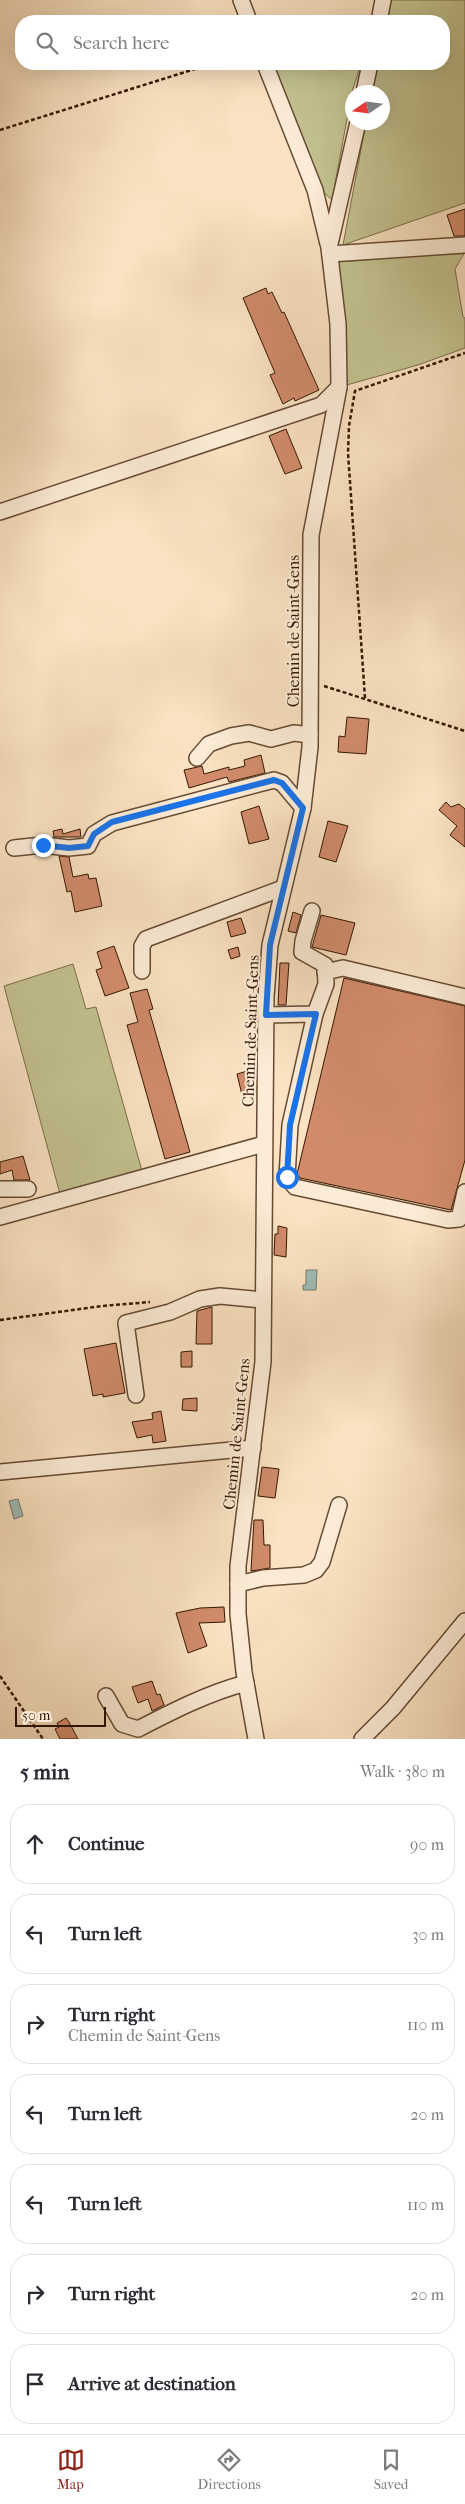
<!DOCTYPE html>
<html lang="en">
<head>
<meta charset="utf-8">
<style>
	:root { --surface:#fff; --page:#f7f7f7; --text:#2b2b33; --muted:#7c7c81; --line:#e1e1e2; --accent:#8f2418 }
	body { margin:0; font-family:"IM FELL French Canon",serif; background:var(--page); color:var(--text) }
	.compass { position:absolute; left:345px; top:85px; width:45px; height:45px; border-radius:50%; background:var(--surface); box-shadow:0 5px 20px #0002; rotate:257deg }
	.scale { position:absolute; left:15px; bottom:12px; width:91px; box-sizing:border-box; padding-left:5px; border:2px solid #341702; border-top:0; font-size:14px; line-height:18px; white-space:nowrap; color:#341702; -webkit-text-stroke:4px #fcecd7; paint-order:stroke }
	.stop { position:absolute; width:15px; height:15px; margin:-11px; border:4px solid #1a73e8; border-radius:50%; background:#fff }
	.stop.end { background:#1a73e8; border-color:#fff; box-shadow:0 1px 5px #0008 }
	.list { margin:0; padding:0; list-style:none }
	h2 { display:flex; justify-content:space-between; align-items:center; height:65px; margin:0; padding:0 20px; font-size:21px }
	h2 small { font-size:16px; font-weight:400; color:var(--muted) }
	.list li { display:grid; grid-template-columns:32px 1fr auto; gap:15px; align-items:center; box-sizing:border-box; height:80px; margin:0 10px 10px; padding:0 10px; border:1px solid var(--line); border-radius:20px }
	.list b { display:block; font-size:19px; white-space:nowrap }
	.list p { margin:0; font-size:16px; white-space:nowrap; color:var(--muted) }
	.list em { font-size:16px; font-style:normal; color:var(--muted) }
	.icon { flex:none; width:28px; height:28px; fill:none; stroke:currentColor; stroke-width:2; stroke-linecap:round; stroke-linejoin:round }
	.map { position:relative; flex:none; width:465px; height:1739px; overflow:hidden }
	.search { position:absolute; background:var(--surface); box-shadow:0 5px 20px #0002; left:15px; right:15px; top:15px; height:55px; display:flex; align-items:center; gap:12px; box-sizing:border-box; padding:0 18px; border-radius:20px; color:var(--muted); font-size:19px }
	.sheet { height:695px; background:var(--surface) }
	nav { display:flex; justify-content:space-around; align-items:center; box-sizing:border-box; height:70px; border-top:1px solid var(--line); background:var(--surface); font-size:14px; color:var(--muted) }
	nav a { display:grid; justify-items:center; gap:2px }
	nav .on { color:var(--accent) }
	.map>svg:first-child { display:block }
</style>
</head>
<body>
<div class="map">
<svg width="465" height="1739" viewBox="0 0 465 1739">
	<rect width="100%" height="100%" fill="#fae2c2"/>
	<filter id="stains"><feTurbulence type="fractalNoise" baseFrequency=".004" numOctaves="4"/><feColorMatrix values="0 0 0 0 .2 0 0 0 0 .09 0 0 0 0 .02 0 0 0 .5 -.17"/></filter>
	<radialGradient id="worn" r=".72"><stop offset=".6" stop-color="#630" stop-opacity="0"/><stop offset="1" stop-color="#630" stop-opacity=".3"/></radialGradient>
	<!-- green -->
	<g fill="#c3c290" stroke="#7c6c49">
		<polygon points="389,0 465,0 465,203 343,245 366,123 382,122 382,92 372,92 377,64 444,64 444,21 385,21"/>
		<polygon points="271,64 361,64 352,92 332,200 321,190"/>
		<polygon points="465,252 455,269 463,317 465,318 465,348 418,365 343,386 336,262"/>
		<polygon points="73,964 86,1009 96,1007 142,1171 60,1194 4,986"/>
	</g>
	<!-- water -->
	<g fill="#9fbdb7" stroke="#747b6f">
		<polygon points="306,1270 317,1270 316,1290 303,1290 303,1285 306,1285"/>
		<polygon points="18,1499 23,1516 14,1519 9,1501"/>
	</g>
	<!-- building -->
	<g fill="#d18b6b" stroke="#341702">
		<polygon points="465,209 465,236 454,236 447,215"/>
		<polygon points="266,288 268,294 272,292 282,313 284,312 319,390 295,401 294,398 283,404 270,375 275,373 243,298"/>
		<polygon points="286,429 302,468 285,474 269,436"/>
		<polygon points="347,717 369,719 366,754 338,752 339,736 345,737"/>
		<polygon points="261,755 265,773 229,782 227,777 189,788 184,770 202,766 204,774 229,767 229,770 245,766 244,760"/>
		<polygon points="446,802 451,807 459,804 465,809 465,847 450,835 457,826 439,810"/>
		<polygon points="259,806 269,839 249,844 241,812"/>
		<polygon points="328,821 348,826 336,862 319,857"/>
		<polygon points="62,829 63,834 80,829 81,837 54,837 53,831"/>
		<polygon points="59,856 69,857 73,877 88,874 89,879 96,878 102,906 75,912 71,891 67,892"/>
		<polygon points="293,912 301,915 296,933 288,931"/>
		<polygon points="321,915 355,923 346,955 312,947"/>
		<polygon points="241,918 246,933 231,937 227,922"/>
		<polygon points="114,946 129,988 105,996 96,970 102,968 97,952"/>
		<polygon points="238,947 240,956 231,959 228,950"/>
		<polygon points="280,963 289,963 286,1005 278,1005"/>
		<polygon points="344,978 465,1006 465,1160 451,1210 328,1184 300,1178 297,1174"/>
		<polygon points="147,989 153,1009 149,1010 190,1152 165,1159 127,1025 138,1022 130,993"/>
		<polygon points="251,1070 256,1092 242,1095 237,1074"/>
		<polygon points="23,1156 30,1180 14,1180 12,1170 0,1174 0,1162"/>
		<polygon points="278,1226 287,1228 286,1257 274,1255 275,1234 278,1234"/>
		<polygon points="212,1307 212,1344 196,1344 197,1311"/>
		<polygon points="116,1343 125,1393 103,1397 103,1394 93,1396 84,1349"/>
		<polygon points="192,1351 192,1367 181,1367 181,1352"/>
		<polygon points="197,1398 197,1411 182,1410 183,1399"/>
		<polygon points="161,1411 166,1441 153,1443 152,1435 137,1438 132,1422 153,1419 152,1413"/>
		<polygon points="262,1467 279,1469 275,1498 258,1496"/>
		<polygon points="254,1520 263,1520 264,1545 270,1545 270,1568 251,1571"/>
		<polygon points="224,1607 225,1622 199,1623 207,1646 188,1653 176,1613 200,1608"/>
		<polygon points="152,1681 157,1695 160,1694 164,1705 152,1711 148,1699 138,1703 132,1687"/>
		<polygon points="66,1718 69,1722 78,1739 60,1739 55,1729 59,1727 57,1723"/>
	</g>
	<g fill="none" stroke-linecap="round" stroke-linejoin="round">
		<!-- minor casing -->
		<g stroke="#664a32" stroke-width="18">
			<g id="minor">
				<polyline points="241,0 249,21"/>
				<polyline points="379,21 383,0"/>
				<polyline points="265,64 315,190 328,244"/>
				<polyline points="364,92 370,64"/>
				<polyline points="330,254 465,245"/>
				<polyline points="0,512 321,405 339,387"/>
				<polyline points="197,758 209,744 231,736 249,733 271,739 294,733 310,735"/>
				<polyline points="14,848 43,845 69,848 88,846 94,834 112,823 274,780 282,783 303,808"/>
				<polyline points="142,971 142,946 146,939 283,888"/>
				<polyline points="325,972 343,968 465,997"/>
				<polyline points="315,1014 290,1125 287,1177 295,1187 448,1220 459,1219 465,1192"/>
				<polyline points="266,1015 315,1014 326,984 325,965 302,952 303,941 312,911"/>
				<polyline points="0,1189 28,1189"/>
				<polyline points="0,1217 264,1144"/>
				<polyline points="136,1395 126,1323 170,1312 200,1299 220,1296 263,1300"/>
				<polyline points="0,1472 253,1448"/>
				<polyline points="238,1584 263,1578 304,1575 316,1570 322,1562 339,1505"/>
				<path d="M 106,1696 L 122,1724 L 138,1729 C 173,1711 208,1693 246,1683"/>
				<polyline points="256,1739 244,1672 238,1614 238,1566 263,1362 266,997 270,945 303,808 310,747 311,535 339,387 338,324 329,248 358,122"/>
				<polyline points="362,1739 393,1708 465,1621"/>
			</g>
		</g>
		<!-- path -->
		<g stroke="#341702" stroke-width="2.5" stroke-dasharray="4 2.5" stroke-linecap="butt">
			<polyline points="0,130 211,64"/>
			<polyline points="324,686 465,731"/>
			<polyline points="365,698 348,453 349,426 355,391 465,353"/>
			<polyline points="0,1320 102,1306 150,1302"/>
			<polyline points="0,1676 43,1739"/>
		</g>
		<!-- minor -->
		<use href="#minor" stroke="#fcecd7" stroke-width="15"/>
	</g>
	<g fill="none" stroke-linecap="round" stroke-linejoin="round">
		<!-- route -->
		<polyline stroke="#1a73e8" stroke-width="6" points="43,845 69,848 88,846 94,834 112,822 274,780 282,783 303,808 270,945 266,1015 316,1014 290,1125 287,1177"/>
	</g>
	<g text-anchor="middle" stroke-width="4" stroke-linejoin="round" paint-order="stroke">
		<!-- street labels -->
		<g font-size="16" fill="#341702" stroke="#fcecd7">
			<text transform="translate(293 631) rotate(-90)" y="6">Chemin de Saint-Gens</text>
			<text transform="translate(250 1031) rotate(-88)" y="6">Chemin de Saint-Gens</text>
			<text transform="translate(236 1434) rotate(-84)" y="6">Chemin de Saint-Gens</text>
		</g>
	</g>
	<rect width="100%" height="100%" filter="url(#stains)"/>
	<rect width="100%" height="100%" fill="url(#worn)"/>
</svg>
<svg class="compass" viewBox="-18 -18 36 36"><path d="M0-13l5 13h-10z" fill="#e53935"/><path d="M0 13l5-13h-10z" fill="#7c7c81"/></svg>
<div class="scale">50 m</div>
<div class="stop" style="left:287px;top:1177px"></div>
<div class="stop end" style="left:43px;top:845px"></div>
<div class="search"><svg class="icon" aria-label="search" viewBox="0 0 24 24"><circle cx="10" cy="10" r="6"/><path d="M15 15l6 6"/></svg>Search here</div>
</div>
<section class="sheet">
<h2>5 min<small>Walk · 380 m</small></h2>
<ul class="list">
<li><svg class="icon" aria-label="ahead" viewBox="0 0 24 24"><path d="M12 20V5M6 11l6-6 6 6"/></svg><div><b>Continue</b></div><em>90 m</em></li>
<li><svg class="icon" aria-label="left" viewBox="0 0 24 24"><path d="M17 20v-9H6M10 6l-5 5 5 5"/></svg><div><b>Turn left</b></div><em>30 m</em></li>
<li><svg class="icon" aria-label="right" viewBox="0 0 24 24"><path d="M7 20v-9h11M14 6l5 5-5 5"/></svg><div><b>Turn right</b><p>Chemin de Saint-Gens</p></div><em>110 m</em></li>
<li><svg class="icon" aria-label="left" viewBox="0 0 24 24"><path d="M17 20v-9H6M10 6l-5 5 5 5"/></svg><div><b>Turn left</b></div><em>20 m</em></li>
<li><svg class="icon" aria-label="left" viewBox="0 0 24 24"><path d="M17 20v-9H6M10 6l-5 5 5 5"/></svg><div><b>Turn left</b></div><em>110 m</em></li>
<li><svg class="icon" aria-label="right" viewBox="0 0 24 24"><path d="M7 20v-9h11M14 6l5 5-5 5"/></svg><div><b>Turn right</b></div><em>20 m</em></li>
<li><svg class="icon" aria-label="arrive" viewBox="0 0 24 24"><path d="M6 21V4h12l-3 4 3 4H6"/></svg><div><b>Arrive at destination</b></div></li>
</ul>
</section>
<nav>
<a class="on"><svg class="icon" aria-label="map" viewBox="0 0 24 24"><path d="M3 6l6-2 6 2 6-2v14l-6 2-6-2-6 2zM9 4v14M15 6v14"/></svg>Map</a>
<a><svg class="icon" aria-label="directions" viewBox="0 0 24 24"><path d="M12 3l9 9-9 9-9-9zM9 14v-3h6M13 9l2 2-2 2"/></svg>Directions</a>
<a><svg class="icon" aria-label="saved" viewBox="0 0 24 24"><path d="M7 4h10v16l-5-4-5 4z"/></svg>Saved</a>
</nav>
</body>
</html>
